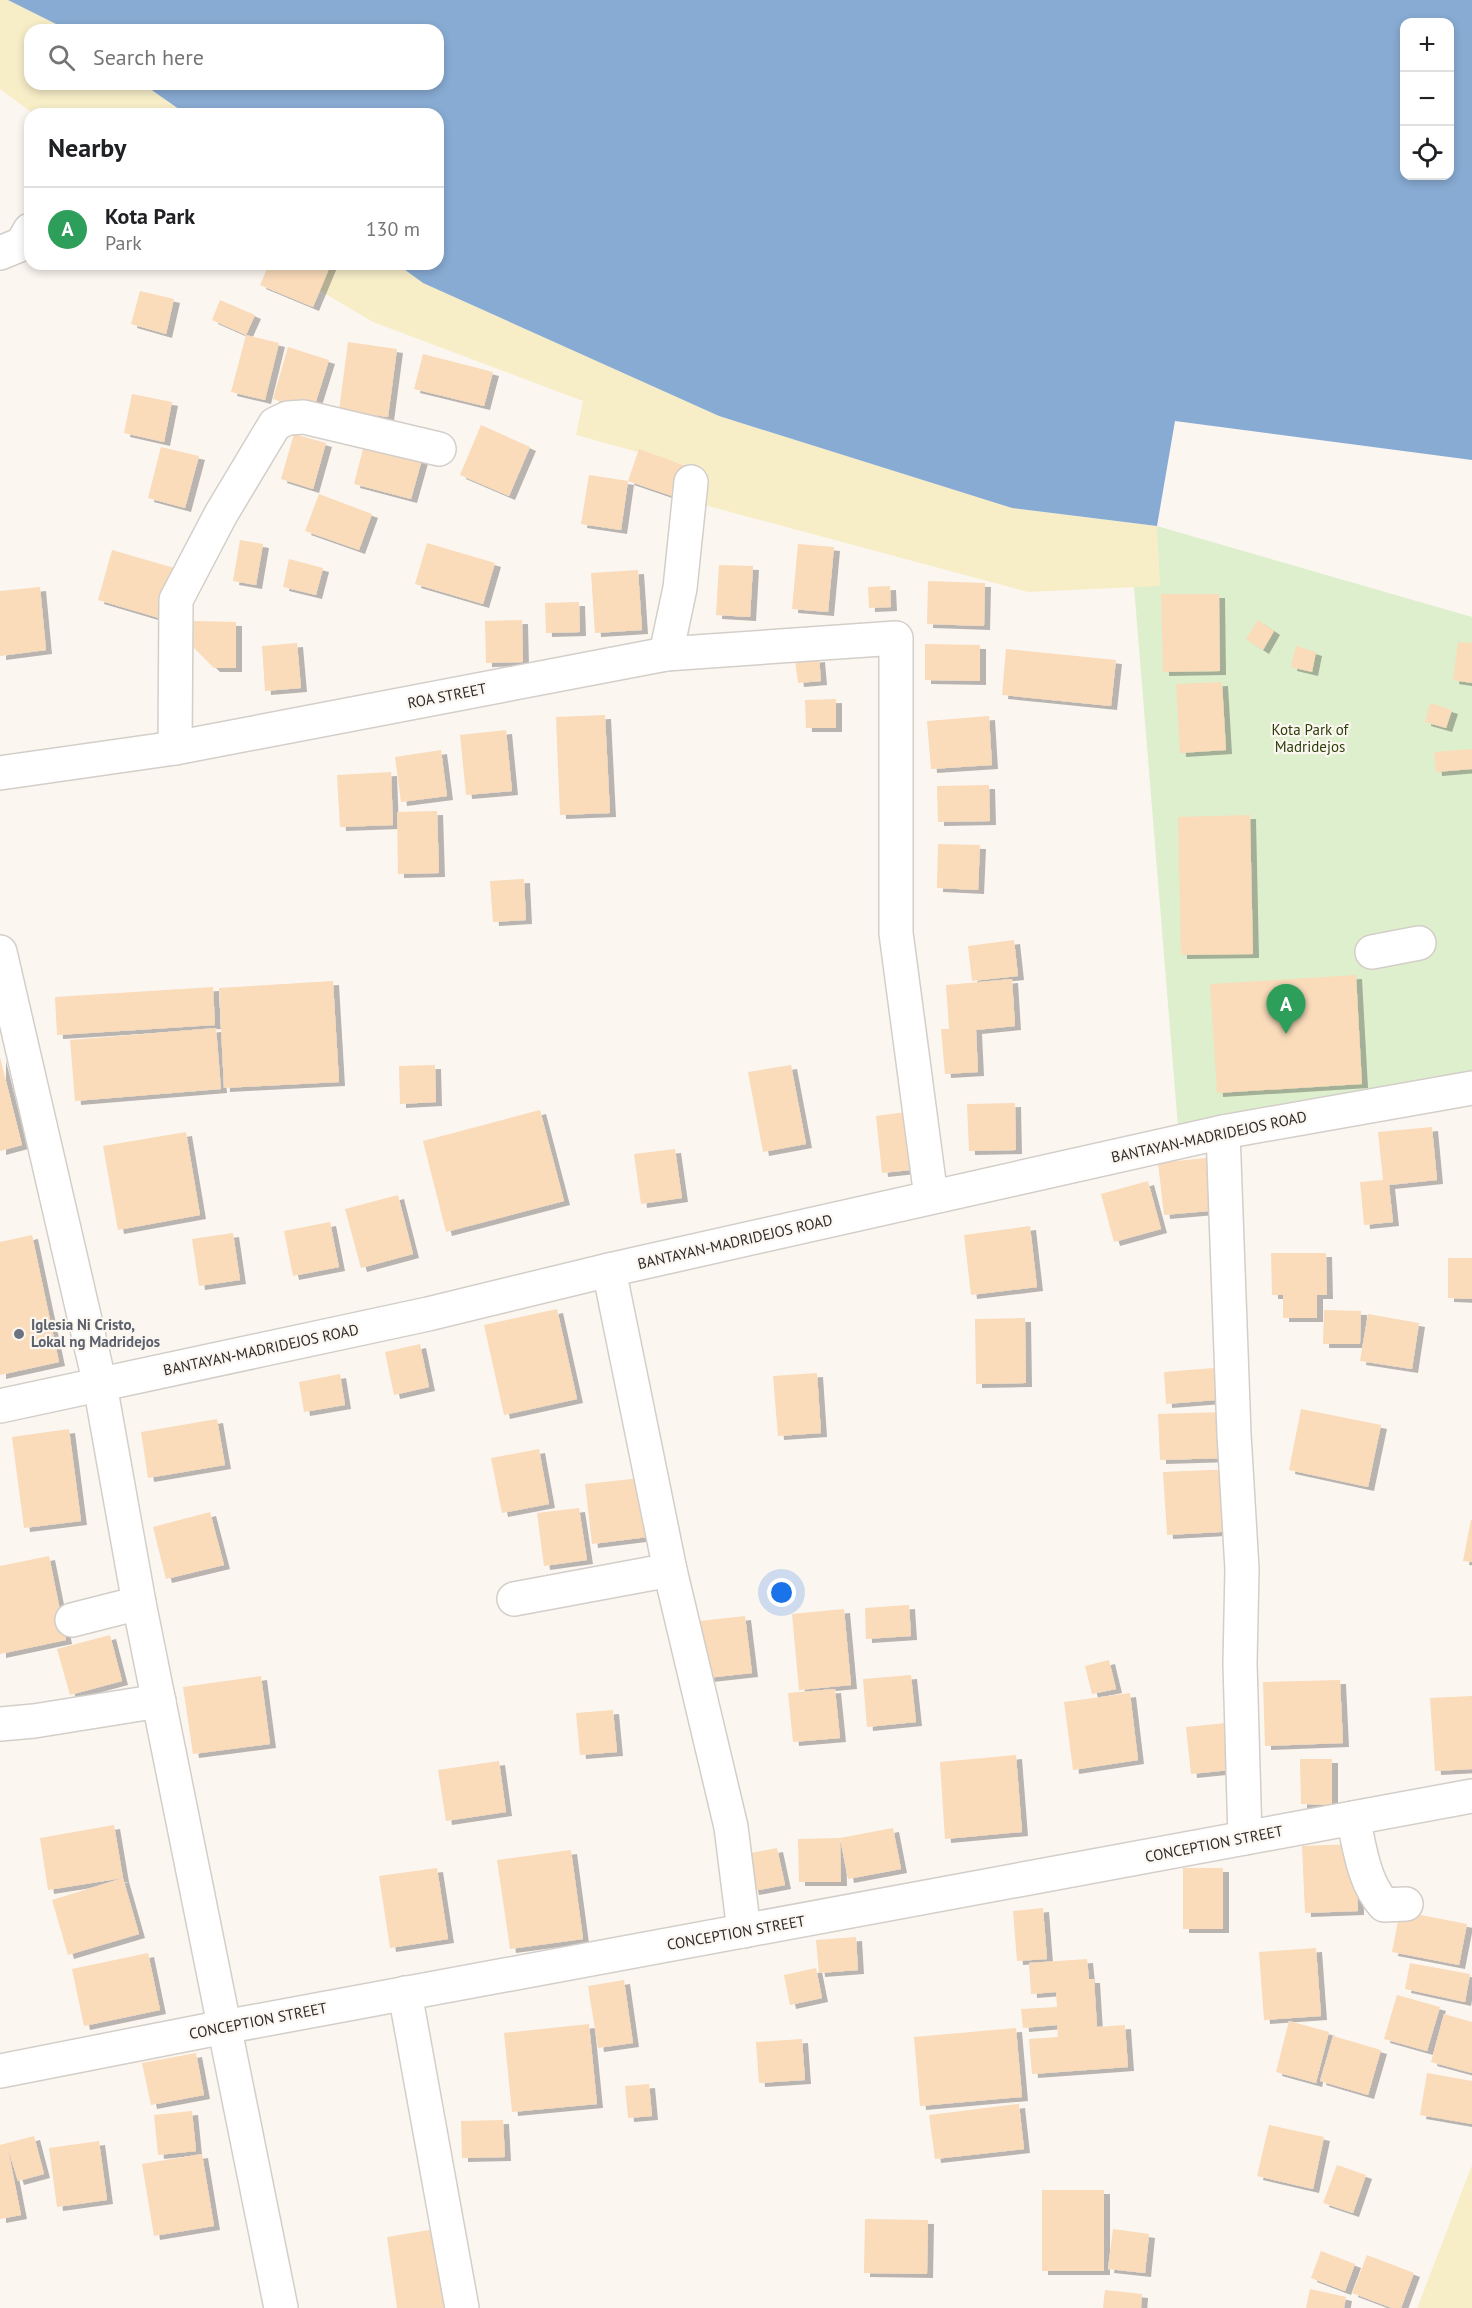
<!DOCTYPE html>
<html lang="en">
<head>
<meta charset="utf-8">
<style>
	:root { --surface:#fff; --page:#f6f6f6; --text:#202124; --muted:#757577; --line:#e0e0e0; --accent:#708537 }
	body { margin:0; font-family:"PT Sans",sans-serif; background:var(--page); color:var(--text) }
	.controls { position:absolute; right:18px; top:18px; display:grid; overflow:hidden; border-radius:12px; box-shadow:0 3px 9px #0003 }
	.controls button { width:54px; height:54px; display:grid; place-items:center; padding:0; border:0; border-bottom:2px solid var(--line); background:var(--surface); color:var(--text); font:30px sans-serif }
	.you { position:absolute; left:782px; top:1593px; width:21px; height:21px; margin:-15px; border:4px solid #fff; border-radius:50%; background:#1a73e8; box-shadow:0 0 0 9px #1a73e833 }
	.badge { display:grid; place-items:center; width:39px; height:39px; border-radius:50%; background:var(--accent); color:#fff; font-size:20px; font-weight:700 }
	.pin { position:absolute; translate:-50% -50px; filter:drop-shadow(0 2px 3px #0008) }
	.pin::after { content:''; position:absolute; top:32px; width:21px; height:18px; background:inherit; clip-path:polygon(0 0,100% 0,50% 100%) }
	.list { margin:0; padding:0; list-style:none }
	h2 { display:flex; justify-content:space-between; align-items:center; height:78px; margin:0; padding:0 24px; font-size:26px }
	h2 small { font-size:20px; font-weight:400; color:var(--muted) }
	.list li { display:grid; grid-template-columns:39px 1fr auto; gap:18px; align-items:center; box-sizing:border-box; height:84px; padding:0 24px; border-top:2px solid var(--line) }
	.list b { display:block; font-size:22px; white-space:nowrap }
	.list p { margin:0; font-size:20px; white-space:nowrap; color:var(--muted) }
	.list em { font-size:20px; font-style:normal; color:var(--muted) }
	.icon { flex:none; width:33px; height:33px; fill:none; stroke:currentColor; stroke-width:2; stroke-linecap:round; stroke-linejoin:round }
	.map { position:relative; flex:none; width:1472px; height:2308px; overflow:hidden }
	.search { position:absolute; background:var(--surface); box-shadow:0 3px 9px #0003; left:24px; top:24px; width:420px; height:66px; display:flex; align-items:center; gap:15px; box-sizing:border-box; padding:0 21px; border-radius:18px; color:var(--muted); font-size:22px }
	.panel { position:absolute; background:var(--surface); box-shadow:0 3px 9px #0003; left:24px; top:108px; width:420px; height:162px; border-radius:18px }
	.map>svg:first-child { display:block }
</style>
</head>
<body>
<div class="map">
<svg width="1472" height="2308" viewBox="0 0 1472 2308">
	<defs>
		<filter id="shadow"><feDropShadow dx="6" dy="4" stdDeviation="0" flood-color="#0004"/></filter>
	</defs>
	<rect width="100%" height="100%" fill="#fcf6f0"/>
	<!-- green -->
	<polygon fill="#deefcd" points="1157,526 1472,617 1472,1077 1178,1127 1134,587"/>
	<!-- sand -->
	<g fill="#f7eec8">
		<polygon points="0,0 8,0 68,30 30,30 30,84 143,84 186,114 34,114 0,89"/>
		<polygon points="275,264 397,264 423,283 719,416 1012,508 1157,526 1160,586 1028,592 704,505 703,470 576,435 583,401 373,322"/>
		<polygon points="1472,2165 1472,2308 1417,2308 1418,2306"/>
	</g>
	<!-- water -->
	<path fill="#88abd3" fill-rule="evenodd" d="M 8,0 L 1472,0 L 1472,460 L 1175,421 L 1157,526 L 1012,508 L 719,416 L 423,283 L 397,264 L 438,264 L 438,114 L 186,114 L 143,84 L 438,84 L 438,30 L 68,30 ZM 1404,22 L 1450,22 L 1450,176 L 1404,176 Z"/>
	<!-- building -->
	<g fill="#fadbba" filter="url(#shadow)">
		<polygon points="269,264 331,264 313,307 260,285"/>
		<polygon points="140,291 174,299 166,334 131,324"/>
		<polygon points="220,300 255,315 246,335 212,320"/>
		<polygon points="246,335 279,343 265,400 231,392"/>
		<polygon points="348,342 397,349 388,417 339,410"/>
		<polygon points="288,347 329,360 313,411 273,399"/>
		<polygon points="423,354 493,372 484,406 414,389"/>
		<polygon points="132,394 172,402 164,442 124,433"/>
		<polygon points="481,425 530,447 509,496 460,475"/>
		<polygon points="294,434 326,443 313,489 281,479"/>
		<polygon points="365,441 423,456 411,499 354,484"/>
		<polygon points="161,447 199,456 185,508 148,498"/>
		<polygon points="639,449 686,466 675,497 628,481"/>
		<polygon points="589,475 628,481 621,530 581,524"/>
		<polygon points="319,494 372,514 359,550 305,531"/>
		<polygon points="240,540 263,544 256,585 233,581"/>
		<polygon points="427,543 495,563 483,604 415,584"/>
		<polygon points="798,544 834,547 828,612 792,609"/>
		<polygon points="112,550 174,568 159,618 98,600"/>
		<polygon points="289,559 323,568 316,595 283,587"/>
		<polygon points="719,565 753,566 750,617 716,615"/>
		<polygon points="638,570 642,630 595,633 591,573"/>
		<polygon points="928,581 985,583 984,626 927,624"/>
		<polygon points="890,586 891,607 869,608 868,587"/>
		<polygon points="40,587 46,650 0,656 0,591"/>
		<polygon points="1161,594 1219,594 1220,671 1163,672"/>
		<polygon points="579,602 580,632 546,633 545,603"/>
		<polygon points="522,620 523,662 486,663 485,621"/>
		<polygon points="1258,620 1274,631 1263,650 1246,639"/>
		<polygon points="194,621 236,622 236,668 214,668 193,647"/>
		<polygon points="1458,642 1472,643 1472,683 1453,680"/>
		<polygon points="297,643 301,688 265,691 262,646"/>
		<polygon points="925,644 980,645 980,681 925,680"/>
		<polygon points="1296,646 1316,652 1312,672 1291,667"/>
		<polygon points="1006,649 1116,660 1111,706 1002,695"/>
		<polygon points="819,658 821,681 798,683 795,661"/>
		<polygon points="1222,682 1226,750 1180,753 1176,684"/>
		<polygon points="836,699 836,728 806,728 805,700"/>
		<polygon points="1430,703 1452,710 1446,728 1425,722"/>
		<polygon points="605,715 610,813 560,815 556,717"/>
		<polygon points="989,716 992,765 931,769 927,721"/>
		<polygon points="506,730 512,791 466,795 460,735"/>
		<polygon points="1472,749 1472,769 1436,772 1434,752"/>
		<polygon points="441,750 447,796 401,802 395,757"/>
		<polygon points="391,772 393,825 340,827 337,775"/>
		<polygon points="989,785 990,821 938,822 937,786"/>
		<polygon points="437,811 439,873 398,874 397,812"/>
		<polygon points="1250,815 1253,954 1181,955 1178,817"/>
		<polygon points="938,844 980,845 978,890 937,888"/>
		<polygon points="524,879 526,920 493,922 490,881"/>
		<polygon points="1014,940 1018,976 972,981 968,946"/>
		<polygon points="1356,975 1362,1084 1217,1093 1210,984"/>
		<polygon points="1012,979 1015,1026 976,1030 978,1072 945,1074 941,1029 949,1029 946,985"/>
		<polygon points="333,981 339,1082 224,1088 219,988"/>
		<polygon points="213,987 215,1025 57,1035 55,997"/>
		<polygon points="216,1028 221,1089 75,1101 70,1040"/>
		<polygon points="0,1057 22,1145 0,1151"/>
		<polygon points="435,1065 436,1102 400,1104 399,1066"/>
		<polygon points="791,1065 806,1144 763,1152 748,1072"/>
		<polygon points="1015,1103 1016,1150 969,1151 967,1104"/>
		<polygon points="540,1110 564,1201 446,1232 423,1141"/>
		<polygon points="913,1111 920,1169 882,1173 876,1116"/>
		<polygon points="1432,1127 1437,1180 1389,1185 1393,1222 1364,1225 1360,1182 1383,1180 1378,1132"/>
		<polygon points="186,1132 200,1215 118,1230 103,1146"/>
		<polygon points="675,1149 682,1198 641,1204 634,1154"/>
		<polygon points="1215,1157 1220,1210 1164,1215 1158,1163"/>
		<polygon points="1148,1181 1161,1229 1114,1242 1101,1194"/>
		<polygon points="398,1195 413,1254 361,1268 345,1209"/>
		<polygon points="330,1222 339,1267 293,1276 284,1231"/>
		<polygon points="1030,1226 1037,1287 971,1295 964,1235"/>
		<polygon points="233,1233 240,1280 199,1286 192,1239"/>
		<polygon points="32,1235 59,1362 0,1375 0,1242"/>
		<polygon points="1271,1253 1326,1253 1327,1295 1317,1295 1317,1318 1283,1318 1283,1295 1272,1295"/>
		<polygon points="1448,1258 1472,1258 1472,1299 1448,1298"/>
		<polygon points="557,1309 577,1399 504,1415 484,1325"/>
		<polygon points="1324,1310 1361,1311 1360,1344 1323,1344"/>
		<polygon points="1368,1314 1419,1323 1412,1369 1360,1361"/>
		<polygon points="1025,1318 1026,1383 976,1384 975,1319"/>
		<polygon points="420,1344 429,1387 394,1395 385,1352"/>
		<polygon points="1214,1368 1216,1400 1166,1404 1164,1372"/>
		<polygon points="817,1373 821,1433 778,1436 773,1376"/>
		<polygon points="340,1374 345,1405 304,1412 299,1382"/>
		<polygon points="1301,1409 1381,1425 1368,1487 1289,1470"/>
		<polygon points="1224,1412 1226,1458 1160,1460 1158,1414"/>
		<polygon points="217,1419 225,1465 148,1478 141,1432"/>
		<polygon points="69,1429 81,1521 24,1528 12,1437"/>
		<polygon points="539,1449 549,1504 502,1513 491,1458"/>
		<polygon points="1234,1469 1238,1531 1167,1535 1163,1472"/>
		<polygon points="641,1478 648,1537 592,1544 585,1484"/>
		<polygon points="579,1508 587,1560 544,1566 537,1513"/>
		<polygon points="210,1512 224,1565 166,1579 153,1527"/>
		<polygon points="1471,1520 1472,1520 1472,1562 1463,1561"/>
		<polygon points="49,1556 66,1640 0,1654 0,1566"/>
		<polygon points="909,1605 911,1636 866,1639 865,1608"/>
		<polygon points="844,1609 851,1685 799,1690 792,1614"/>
		<polygon points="745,1616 752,1673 707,1678 700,1621"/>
		<polygon points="110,1635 122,1681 70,1695 57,1649"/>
		<polygon points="1109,1660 1116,1689 1092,1694 1085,1666"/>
		<polygon points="911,1675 916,1722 867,1727 863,1679"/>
		<polygon points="261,1676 270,1744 193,1754 183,1687"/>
		<polygon points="1340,1680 1343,1743 1265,1746 1263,1682"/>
		<polygon points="835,1689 840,1738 793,1742 788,1693"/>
		<polygon points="1130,1693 1138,1760 1073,1770 1064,1702"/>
		<polygon points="1472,1696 1472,1769 1435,1771 1430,1698"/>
		<polygon points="613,1710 617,1752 580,1755 576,1713"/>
		<polygon points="1236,1722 1240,1769 1191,1774 1186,1727"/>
		<polygon points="1016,1755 1022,1832 945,1839 940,1762"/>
		<polygon points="1300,1759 1332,1759 1332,1805 1301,1804"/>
		<polygon points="499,1761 506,1812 446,1821 438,1770"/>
		<polygon points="114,1825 123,1878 48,1890 40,1838"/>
		<polygon points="893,1828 901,1869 848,1879 840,1838"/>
		<polygon points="840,1838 841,1882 799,1882 798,1839"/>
		<polygon points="1356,1844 1358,1911 1305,1913 1302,1846"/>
		<polygon points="777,1848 785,1885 753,1891 745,1854"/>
		<polygon points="571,1850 583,1939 510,1949 497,1860"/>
		<polygon points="437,1868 448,1939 390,1948 379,1876"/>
		<rect x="1183" y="1868" width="40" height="61"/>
		<polygon points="123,1878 139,1934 68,1955 52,1900"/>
		<polygon points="1043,1908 1047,1959 1017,1961 1013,1911"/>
		<polygon points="1400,1911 1467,1924 1459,1965 1392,1952"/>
		<polygon points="856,1937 858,1970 819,1973 816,1940"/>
		<polygon points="1316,1948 1321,2016 1264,2020 1259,1952"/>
		<polygon points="148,1953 160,2010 84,2026 72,1969"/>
		<polygon points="1087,1959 1089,1979 1094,1979 1097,2027 1125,2025 1128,2067 1032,2074 1029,2039 1058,2037 1057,2025 1023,2028 1021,2009 1057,2007 1056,1992 1031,1994 1029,1963"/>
		<polygon points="1410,1963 1470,1974 1465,2002 1405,1989"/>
		<polygon points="816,1968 822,1998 790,2005 784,1975"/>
		<polygon points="624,1980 633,2043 598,2048 588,1986"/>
		<polygon points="1397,1995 1440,2007 1427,2051 1384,2039"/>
		<polygon points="1444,2014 1472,2022 1472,2073 1431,2062"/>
		<polygon points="1289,2021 1329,2032 1316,2083 1276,2072"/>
		<polygon points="589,2024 597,2104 512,2112 504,2033"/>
		<polygon points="1016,2028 1022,2097 920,2106 914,2037"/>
		<polygon points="1333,2036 1381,2050 1368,2095 1320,2081"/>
		<polygon points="802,2039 805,2080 759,2083 756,2042"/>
		<polygon points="196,2053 204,2095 151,2105 142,2063"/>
		<polygon points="1427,2073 1472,2081 1472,2124 1420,2115"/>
		<polygon points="649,2084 652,2116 628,2118 625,2086"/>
		<polygon points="1019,2104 1024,2149 935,2159 929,2115"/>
		<polygon points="192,2111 196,2151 158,2155 154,2115"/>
		<polygon points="503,2120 505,2157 462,2158 461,2121"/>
		<polygon points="1269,2125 1324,2137 1313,2189 1257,2176"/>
		<polygon points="34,2136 44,2174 18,2181 8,2149 21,2215 0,2219 0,2145"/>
		<polygon points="99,2141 107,2200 57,2207 49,2148"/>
		<polygon points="202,2154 214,2226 154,2236 142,2164"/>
		<polygon points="1337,2165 1366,2175 1353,2213 1323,2203"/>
		<rect x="1042" y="2190" width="62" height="81"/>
		<polygon points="865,2219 928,2220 927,2274 864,2273"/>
		<polygon points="435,2229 446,2308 397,2308 387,2237"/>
		<polygon points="1113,2229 1149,2234 1145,2273 1108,2269"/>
		<polygon points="1321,2251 1355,2264 1345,2291 1311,2278"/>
		<polygon points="1367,2255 1414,2273 1401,2308 1392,2308 1352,2293"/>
		<polygon points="1310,2289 1346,2297 1344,2308 1306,2308"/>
		<polygon points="1105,2290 1142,2294 1141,2308 1103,2308"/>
	</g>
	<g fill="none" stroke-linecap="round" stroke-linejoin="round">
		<!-- minor casing -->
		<g stroke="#d4cec9" stroke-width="36">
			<g id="minor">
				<polyline points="0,253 22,244 30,230"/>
				<polyline points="666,654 680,588 691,482"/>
				<polyline points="175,748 176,600 221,514 275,424 288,418 304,417 439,449"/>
				<polyline points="0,773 175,748 666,654 896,638 896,933 931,1197"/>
				<polyline points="0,952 100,1385 139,1603 281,2308"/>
				<polyline points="1372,952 1419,943"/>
				<polyline points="1223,1132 1234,1434 1242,1569 1240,1663 1245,1838"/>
				<polyline points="609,1270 670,1570 731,1827 744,1931"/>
				<polyline points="0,1406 428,1314 609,1270 1223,1132 1472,1088"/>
				<polyline points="514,1599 670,1570"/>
				<polyline points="72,1620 139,1603"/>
				<polyline points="0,1724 34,1721 159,1701"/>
				<path d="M 1353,1818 C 1360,1848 1363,1881 1384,1905 L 1406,1904"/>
				<polyline points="405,1993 462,2308"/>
				<polyline points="0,2071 224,2027 1472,1796"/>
			</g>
		</g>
		<!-- minor -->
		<use href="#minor" stroke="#fff" stroke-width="33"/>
	</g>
	<!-- markers -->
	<circle fill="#6b7280" stroke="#fcf6f0" stroke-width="2" cx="19" cy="1334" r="6"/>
	<g text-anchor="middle" stroke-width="4.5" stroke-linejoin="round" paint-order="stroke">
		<!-- street labels -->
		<g font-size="15" fill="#2e2b29" stroke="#fcf6f0">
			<text transform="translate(447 696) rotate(-11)" y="5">ROA STREET</text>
			<text transform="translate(1209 1137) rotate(-12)" y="5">BANTAYAN-MADRIDEJOS ROAD</text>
			<text transform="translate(735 1242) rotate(-13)" y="5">BANTAYAN-MADRIDEJOS ROAD</text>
			<text transform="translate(261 1350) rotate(-12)" y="5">BANTAYAN-MADRIDEJOS ROAD</text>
			<text transform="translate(1214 1844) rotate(-11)" y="5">CONCEPTION STREET</text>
			<text transform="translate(736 1933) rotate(-10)" y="5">CONCEPTION STREET</text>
			<text transform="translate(258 2021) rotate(-11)" y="5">CONCEPTION STREET</text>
		</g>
		<!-- park labels -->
		<g font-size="15" fill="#2c400c" stroke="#fcf6f0">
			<text x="1310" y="735">Kota Park of<tspan x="1310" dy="17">Madridejos</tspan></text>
		</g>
		<!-- worship labels -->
		<g font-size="15" font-weight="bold" fill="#5b616d" stroke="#fcf6f0" text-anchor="start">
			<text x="31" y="1330">Iglesia Ni Cristo,<tspan x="31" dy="17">Lokal ng Madridejos</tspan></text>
		</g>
	</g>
</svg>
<div class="controls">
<button>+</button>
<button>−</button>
<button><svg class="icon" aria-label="locate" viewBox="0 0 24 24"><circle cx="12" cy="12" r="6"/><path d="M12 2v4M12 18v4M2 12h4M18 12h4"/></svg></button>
</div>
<div class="you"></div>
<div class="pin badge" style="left:1286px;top:1034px;background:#2e9e5b">A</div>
<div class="search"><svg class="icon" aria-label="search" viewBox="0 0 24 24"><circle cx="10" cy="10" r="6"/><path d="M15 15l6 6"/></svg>Search here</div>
<section class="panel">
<h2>Nearby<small></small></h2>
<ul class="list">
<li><span class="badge" style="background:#2e9e5b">A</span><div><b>Kota Park</b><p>Park</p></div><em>130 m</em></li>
</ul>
</section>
</div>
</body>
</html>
